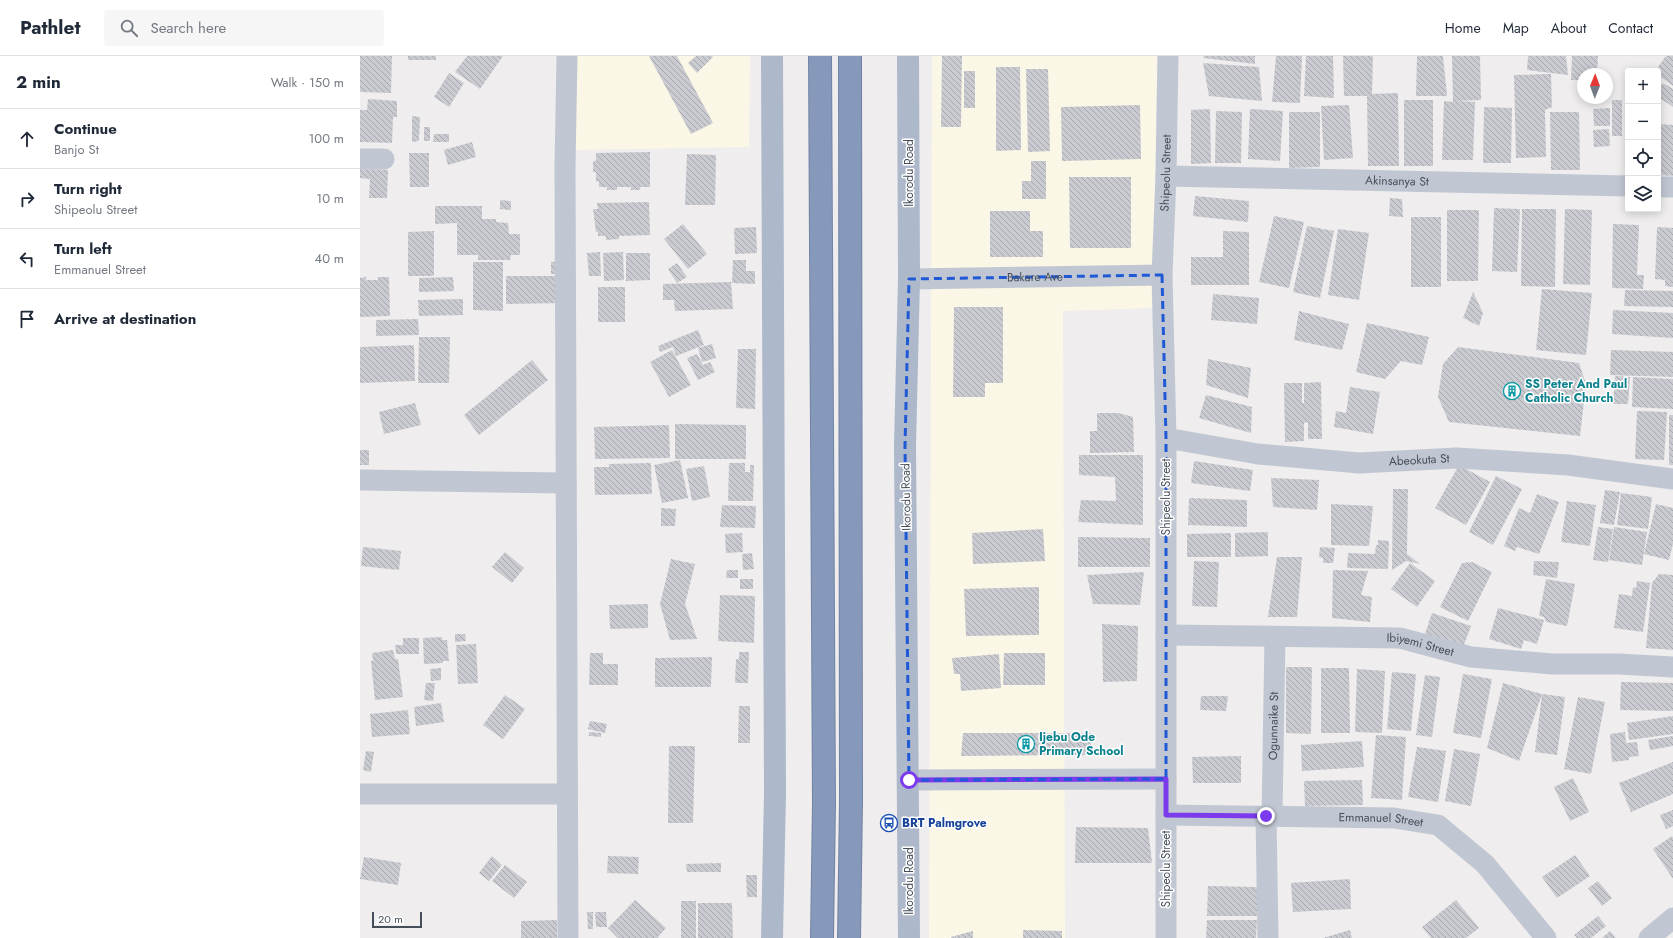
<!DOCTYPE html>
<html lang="en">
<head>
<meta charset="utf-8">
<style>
	:root { --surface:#fff; --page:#f6f6f7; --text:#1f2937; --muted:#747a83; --line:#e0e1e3 }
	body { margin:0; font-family:Jost,sans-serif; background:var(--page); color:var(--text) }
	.controls { position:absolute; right:12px; top:12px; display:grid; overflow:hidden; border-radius:4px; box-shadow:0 2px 10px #0003 }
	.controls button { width:36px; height:36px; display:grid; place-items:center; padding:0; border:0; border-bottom:1px solid var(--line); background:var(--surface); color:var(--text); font:20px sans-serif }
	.compass { position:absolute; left:1217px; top:12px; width:36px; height:36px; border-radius:50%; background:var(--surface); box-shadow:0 2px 10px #0003; rotate:1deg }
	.scale { position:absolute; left:12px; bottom:10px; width:50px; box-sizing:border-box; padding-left:4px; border:2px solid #464e59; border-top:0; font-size:11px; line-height:14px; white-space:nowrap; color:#464e59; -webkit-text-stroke:3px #fff; paint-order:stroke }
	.stop { position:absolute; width:12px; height:12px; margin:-9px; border:3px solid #7c3aed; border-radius:50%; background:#fff }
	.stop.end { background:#7c3aed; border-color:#fff; box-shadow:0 1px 4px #0008 }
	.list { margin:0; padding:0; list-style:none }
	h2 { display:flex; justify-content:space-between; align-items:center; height:52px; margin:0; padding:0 16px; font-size:17px }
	h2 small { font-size:13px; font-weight:400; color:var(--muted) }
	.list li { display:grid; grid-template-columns:26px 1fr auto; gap:12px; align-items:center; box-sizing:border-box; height:60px; padding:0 16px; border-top:1px solid var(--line) }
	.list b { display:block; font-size:15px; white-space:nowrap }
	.list p { margin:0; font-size:13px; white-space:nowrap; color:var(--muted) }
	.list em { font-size:13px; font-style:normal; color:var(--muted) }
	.icon { flex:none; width:22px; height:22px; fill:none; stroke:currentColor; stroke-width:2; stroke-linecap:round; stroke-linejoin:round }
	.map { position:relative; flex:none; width:1313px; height:882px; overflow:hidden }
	header { display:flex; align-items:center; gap:24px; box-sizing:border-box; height:56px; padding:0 20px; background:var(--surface); border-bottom:1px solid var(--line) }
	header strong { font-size:19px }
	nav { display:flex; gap:22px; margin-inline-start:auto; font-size:14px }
	.search { width:280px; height:36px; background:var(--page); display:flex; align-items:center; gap:10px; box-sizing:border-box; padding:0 14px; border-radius:4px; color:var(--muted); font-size:15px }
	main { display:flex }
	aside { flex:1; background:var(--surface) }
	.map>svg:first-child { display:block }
</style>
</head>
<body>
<header>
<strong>Pathlet</strong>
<div class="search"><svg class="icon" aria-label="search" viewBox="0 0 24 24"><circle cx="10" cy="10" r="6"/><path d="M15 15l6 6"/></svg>Search here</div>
<nav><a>Home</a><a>Map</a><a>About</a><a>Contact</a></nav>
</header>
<main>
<aside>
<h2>2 min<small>Walk · 150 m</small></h2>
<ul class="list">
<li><svg class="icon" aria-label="ahead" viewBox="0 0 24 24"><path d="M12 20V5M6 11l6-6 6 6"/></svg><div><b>Continue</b><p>Banjo St</p></div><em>100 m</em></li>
<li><svg class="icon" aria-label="right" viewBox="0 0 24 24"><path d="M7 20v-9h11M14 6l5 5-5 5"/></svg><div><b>Turn right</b><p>Shipeolu Street</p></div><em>10 m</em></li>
<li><svg class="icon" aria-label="left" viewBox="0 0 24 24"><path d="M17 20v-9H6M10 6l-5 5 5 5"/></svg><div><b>Turn left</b><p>Emmanuel Street</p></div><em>40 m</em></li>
<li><svg class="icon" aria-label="arrive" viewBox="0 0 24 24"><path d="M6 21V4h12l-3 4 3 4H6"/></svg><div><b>Arrive at destination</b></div></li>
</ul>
</aside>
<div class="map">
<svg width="1313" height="882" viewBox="0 0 1313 882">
	<defs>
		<pattern id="building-back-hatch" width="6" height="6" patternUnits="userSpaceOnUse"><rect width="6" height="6" fill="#cacbd1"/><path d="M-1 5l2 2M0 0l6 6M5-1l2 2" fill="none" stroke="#a6a7ad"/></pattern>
	</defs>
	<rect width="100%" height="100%" fill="#efeded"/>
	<!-- commercial -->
	<g fill="#fbf7e6">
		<polygon points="211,0 390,0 389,91 210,94"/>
		<polygon points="572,0 797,0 793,252 703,255 705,882 569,882"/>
	</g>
	<!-- building -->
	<g fill="url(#building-back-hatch)">
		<polygon points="0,0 32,0 31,37 0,36"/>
		<rect x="48" y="0" width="28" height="4"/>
		<polygon points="107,0 143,0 120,33 95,16"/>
		<polygon points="289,0 317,0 353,67 331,78"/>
		<polygon points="336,0 352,0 353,1 337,17 328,7"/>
		<polygon points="582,0 602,0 601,71 581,71"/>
		<polygon points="844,0 895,0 895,8 843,2"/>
		<polygon points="916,0 942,0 940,47 912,46"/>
		<polygon points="946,0 973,0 974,42 944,40"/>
		<polygon points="983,0 1013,0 1012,38 1038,37 1039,110 1008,110 1007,40 984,40"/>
		<polygon points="1057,0 1083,0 1087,40 1056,40"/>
		<polygon points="1092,0 1120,0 1121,44 1096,45 1115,46 1113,104 1082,104 1084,45 1093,46"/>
		<polygon points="1168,0 1206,0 1208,19 1167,14"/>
		<polygon points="1212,0 1238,0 1237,18 1223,18 1223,24 1211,24"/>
		<polygon points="1306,0 1313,0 1313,30 1298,19 1298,15 1295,15"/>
		<polygon points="843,7 899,11 902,45 849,40"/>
		<polygon points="636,11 660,11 661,94 636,95"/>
		<polygon points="666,13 688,13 690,95 668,96"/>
		<rect x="604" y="15" width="11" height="37"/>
		<polygon points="89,17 104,27 89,51 74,41"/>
		<polygon points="1191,18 1192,51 1185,54 1186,101 1156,102 1154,19"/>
		<polygon points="1303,27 1313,33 1313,51 1298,41 1298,34"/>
		<polygon points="8,43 37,45 37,61 33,61 32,87 0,86 0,54 7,54"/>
		<rect x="1044" y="44" width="29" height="66"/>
		<rect x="1252" y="44" width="10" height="36"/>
		<polygon points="780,49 781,103 702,105 701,51"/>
		<polygon points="989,49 993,102 964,104 961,50"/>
		<polygon points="1124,51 1152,52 1151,107 1123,107"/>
		<polygon points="1250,52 1250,70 1234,70 1233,53"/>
		<polygon points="850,53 851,107 831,108 831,54"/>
		<polygon points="890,53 923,55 920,105 888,103"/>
		<polygon points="856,55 882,56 881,107 855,107"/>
		<polygon points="929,56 960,56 960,111 929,112"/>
		<polygon points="1190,56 1219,56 1220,114 1191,114"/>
		<polygon points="52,60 60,61 59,85 52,86"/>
		<polygon points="1298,68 1313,69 1313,120 1298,119"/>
		<rect x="64" y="71" width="6" height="14"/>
		<polygon points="1249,73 1250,90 1234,91 1233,74"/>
		<polygon points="74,78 89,78 89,86 73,86"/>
		<polygon points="112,86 116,101 88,109 84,94"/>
		<polygon points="290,96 290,131 280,131 280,134 271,134 271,131 257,131 257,134 247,134 247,131 239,131 239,125 236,126 236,116 233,116 233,105 236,105 236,97"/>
		<polygon points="49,97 69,97 69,131 50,131"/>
		<polygon points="327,98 356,99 355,149 325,149"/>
		<polygon points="671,105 686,105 686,143 662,143 662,125 671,125"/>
		<polygon points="0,113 28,114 27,142 9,142 10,123 0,122"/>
		<polygon points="709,121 771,121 771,192 710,192"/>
		<polygon points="835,140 889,145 888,166 833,160"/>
		<polygon points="1030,142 1042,143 1043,161 1029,160"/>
		<polygon points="140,144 151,145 151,154 140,153"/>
		<polygon points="289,146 290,179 259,180 259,183 246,184 246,180 238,180 238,176 236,176 233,153 238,153 237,147"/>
		<polygon points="75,150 122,150 122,163 136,163 136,166 148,167 149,178 160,178 160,199 151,199 150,204 118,204 118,199 97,199 97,167 75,168"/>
		<polygon points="1134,152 1160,153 1157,216 1132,215"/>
		<polygon points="1162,153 1196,153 1195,231 1161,230"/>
		<polygon points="1205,153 1232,154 1230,229 1203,228"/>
		<polygon points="1087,154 1119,154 1118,225 1087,225"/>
		<polygon points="630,155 670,155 670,175 683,175 683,201 630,201"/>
		<polygon points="914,160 944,166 929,232 899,226"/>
		<rect x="1051" y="161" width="30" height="70"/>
		<polygon points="323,168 347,198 328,213 304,183"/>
		<polygon points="1253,168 1279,169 1277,219 1284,219 1283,233 1252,232"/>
		<polygon points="947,170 974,175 960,242 933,236"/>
		<polygon points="396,171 397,197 375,198 374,172"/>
		<polygon points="1297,171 1313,172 1313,231 1305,230 1305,224 1295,223"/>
		<polygon points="978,173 1009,177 999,244 968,239"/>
		<polygon points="74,175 74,220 48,220 48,176"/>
		<polygon points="863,175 889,176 889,229 831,229 831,201 863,201"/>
		<polygon points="240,196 241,220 229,220 227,197"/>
		<polygon points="263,196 264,224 244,225 243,197"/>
		<polygon points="266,197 290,197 290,224 266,225"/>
		<polygon points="373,204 386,204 386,215 395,215 395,228 372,227"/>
		<polygon points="204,205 205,218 191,218 191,206"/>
		<polygon points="113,206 143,206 143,255 113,254"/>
		<polygon points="317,207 327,221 317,227 308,213"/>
		<polygon points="146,220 204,220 204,247 146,248"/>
		<polygon points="6,221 6,224 18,224 18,221 29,221 30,260 0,261 0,222"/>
		<polygon points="93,221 94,235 59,236 59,222"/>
		<polygon points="371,226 373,253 315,255 314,244 303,244 303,228"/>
		<rect x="238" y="231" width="27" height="35"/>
		<polygon points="1182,233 1232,237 1226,299 1176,294"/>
		<polygon points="1265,234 1313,235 1313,251 1264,250"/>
		<polygon points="1113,236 1123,257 1119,270 1103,262"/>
		<polygon points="853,238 899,242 897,268 851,264"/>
		<polygon points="103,243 103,259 59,260 58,244"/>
		<polygon points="594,251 643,251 643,327 625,327 625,341 593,341"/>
		<polygon points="1253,254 1313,257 1313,282 1252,278"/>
		<polygon points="939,255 989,268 982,294 934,284"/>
		<polygon points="58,263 59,279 16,280 16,264"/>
		<polygon points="1007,267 1069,281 1062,309 1041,305 1025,323 996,316"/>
		<polygon points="338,274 344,289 316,300 313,291 300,296 298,290"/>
		<polygon points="59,281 90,281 89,327 58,327"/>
		<polygon points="352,288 356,302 342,306 338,292"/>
		<polygon points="54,289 55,325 0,327 0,291"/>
		<polygon points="1098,291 1219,307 1226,328 1220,380 1089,366 1078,341 1083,308"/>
		<polygon points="378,293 396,293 395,353 376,352"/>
		<polygon points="312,294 331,329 309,341 290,306"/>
		<polygon points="1251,294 1313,296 1313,321 1250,319"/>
		<polygon points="337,298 343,309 350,306 355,316 338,324 327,302"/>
		<polygon points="848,303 891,312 888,342 846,329"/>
		<polygon points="172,304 188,324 119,379 104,359"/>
		<polygon points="1255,320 1270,321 1268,348 1253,348"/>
		<polygon points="1273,321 1313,323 1313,353 1272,351"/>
		<polygon points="961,326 962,383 948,383 948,366 944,367 944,385 925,386 924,327 942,327 942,347 944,347 944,327"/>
		<polygon points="990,331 1020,336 1013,378 974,371 976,355 986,357"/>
		<polygon points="846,339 892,351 891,377 839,362"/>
		<polygon points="55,347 61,369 24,378 19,356"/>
		<polygon points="1277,355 1307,356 1304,404 1275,403"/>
		<polygon points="737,357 758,357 773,361 774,396 730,397 730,375 737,375"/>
		<rect x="1309" y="359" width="4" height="50"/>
		<polygon points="315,368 386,369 386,403 315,403"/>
		<polygon points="309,369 310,402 235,403 234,371"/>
		<rect x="0" y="394" width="9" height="15"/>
		<polygon points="719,399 783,399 783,469 718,466 721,444 756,445 755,421 719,419"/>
		<polygon points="320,404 328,442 302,447 294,409"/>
		<polygon points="834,405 893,414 890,435 831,427"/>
		<polygon points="291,407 292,438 235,439 234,411 249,411 249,408"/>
		<polygon points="369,407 385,407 385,416 390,416 390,409 394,409 393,445 368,445"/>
		<polygon points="1099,409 1130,426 1106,469 1075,452"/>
		<polygon points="344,410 350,441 332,445 326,413"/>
		<polygon points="1136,420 1162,433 1133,489 1109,476"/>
		<polygon points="911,422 959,424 957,454 913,451"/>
		<polygon points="1033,433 1048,433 1047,498 1060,508 1046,505 1032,514"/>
		<polygon points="1245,434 1260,436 1254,469 1240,467"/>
		<polygon points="1261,437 1292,441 1288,473 1257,469"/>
		<polygon points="1177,438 1199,446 1179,498 1157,491 1159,486 1155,495 1144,490 1159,452 1170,457"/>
		<polygon points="829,442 887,444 887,471 828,469"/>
		<polygon points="1207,445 1236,449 1230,490 1201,486"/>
		<polygon points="971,448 1013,450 1009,490 971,489"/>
		<polygon points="1296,448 1313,452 1313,488 1309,504 1284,498"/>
		<polygon points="362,449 396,450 395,472 360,471"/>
		<polygon points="301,452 316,453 315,470 301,470"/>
		<polygon points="1238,471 1253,473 1248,506 1233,504"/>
		<polygon points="1254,471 1287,476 1282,509 1249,504"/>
		<polygon points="683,473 685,505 613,508 612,477"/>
		<polygon points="908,476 908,500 875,501 875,477"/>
		<polygon points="382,477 383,496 366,497 365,478"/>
		<polygon points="871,477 871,501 827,501 827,478"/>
		<polygon points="718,481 790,482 790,511 718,511"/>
		<polygon points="1018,484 1029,485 1028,513 987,512 988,497 1015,498 1016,489 1018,489"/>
		<polygon points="3,491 41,495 39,514 1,510"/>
		<polygon points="960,491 975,492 973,507 963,507 963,502 959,501"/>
		<polygon points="145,496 164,512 152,527 132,511"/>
		<polygon points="392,497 394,513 383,514 382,498"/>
		<polygon points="917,501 942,501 937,561 908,561"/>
		<polygon points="311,503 335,508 325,548 337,583 310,584 300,548"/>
		<polygon points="834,505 859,506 857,551 832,550"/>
		<polygon points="1174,505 1199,506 1197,522 1173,519"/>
		<polygon points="1112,506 1132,516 1108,565 1080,551 1102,507"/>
		<polygon points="1050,507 1075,525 1057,551 1031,533"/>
		<polygon points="367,514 378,514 378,522 366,522"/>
		<polygon points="973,514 1008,515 1001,539 1012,541 1010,566 972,562"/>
		<polygon points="784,516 780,549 733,548 727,519"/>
		<polygon points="1299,518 1313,519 1313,594 1286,592 1292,527"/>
		<rect x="380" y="523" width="13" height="10"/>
		<polygon points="1186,523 1215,528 1207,570 1186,566 1184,561 1179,560"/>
		<polygon points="1277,525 1290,527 1283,576 1254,572 1259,538 1272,540 1273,531 1276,532"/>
		<polygon points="679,531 679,579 606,580 604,533"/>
		<polygon points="360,539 395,540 394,587 358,585"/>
		<polygon points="288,548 288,572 250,573 249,549"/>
		<polygon points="1138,552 1184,564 1177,588 1164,584 1161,593 1129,583"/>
		<polygon points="1072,557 1111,570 1102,594 1064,581"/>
		<polygon points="742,568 778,570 777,625 743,626"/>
		<polygon points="95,578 105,578 106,585 95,586"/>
		<polygon points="82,581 82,584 87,584 89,605 83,605 83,607 64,608 63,582"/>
		<polygon points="43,582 59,582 59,598 36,598 35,589 43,589"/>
		<polygon points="116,588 118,627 98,628 96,589"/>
		<polygon points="33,594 35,603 38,603 43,641 15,644 11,605 13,605 12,597"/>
		<polygon points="379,596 389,596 388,627 375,627 376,603 379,603"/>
		<polygon points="230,597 243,597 243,608 258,608 258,629 229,629"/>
		<polygon points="644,597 685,597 685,629 643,629"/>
		<polygon points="639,598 641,632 601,635 600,618 594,618 592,602"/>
		<polygon points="352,601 351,631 295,631 295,602"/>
		<polygon points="926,611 952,611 951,678 926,677"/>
		<polygon points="81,612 81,624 71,625 70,613"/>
		<polygon points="961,612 989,612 990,677 961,677"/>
		<polygon points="997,613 1025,615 1022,677 995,676"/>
		<polygon points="1032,616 1056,618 1051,675 1027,673"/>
		<polygon points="1103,618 1132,623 1121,682 1093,677"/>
		<polygon points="1065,619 1080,621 1072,681 1056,679"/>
		<polygon points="1261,626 1313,627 1313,655 1260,654"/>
		<polygon points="66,627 75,627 73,645 64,644"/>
		<polygon points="1143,627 1182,638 1205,641 1197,699 1175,696 1182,638 1159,705 1127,692"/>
		<polygon points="145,639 165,653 143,683 123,669"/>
		<polygon points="841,640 868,640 866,655 840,654"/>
		<polygon points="1218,641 1245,646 1231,718 1204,713"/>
		<polygon points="81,647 84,666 56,670 54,651"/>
		<polygon points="379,650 390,650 390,687 378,687"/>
		<polygon points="48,654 50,678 12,681 10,658"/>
		<polygon points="1313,660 1313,678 1269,684 1267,667"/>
		<polygon points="230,665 247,668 245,677 228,673"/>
		<polygon points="229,676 241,677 241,681 229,680"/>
		<polygon points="1265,676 1266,687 1277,686 1279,700 1269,701 1269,704 1252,706 1250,678"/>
		<polygon points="603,677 731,677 731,699 601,700"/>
		<polygon points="1016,679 1046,681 1042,744 1011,742"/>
		<polygon points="1313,680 1313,690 1290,694 1288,684"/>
		<polygon points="1002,685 1004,711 942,715 941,689"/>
		<polygon points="309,690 335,690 333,767 308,767"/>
		<polygon points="1057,691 1086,695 1078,746 1048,741"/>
		<polygon points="1094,693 1120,698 1111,750 1085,745"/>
		<polygon points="6,695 14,696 11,716 3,714"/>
		<polygon points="881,700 881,727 833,727 832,701"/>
		<polygon points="1313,706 1313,738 1271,756 1259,727"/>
		<polygon points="1213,722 1229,756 1210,765 1194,731"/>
		<polygon points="1002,724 1003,749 945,750 944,725"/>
		<polygon points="1313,754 1313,770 1306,773 1300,759"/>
		<polygon points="716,771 788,772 792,807 715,807"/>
		<polygon points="1312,780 1313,782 1313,823 1293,793"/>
		<polygon points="1215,799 1230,820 1197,842 1182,821"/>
		<polygon points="132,800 142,809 129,825 119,817"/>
		<polygon points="248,800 279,801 278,818 247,817"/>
		<polygon points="4,801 41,807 38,829 0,823"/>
		<polygon points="361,807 361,816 327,816 326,808"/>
		<polygon points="145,809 167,826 154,842 132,825"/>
		<polygon points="386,819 397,819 397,841 387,841"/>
		<polygon points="990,823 991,853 933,856 931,827"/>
		<polygon points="1238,825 1252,842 1242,850 1228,832"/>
		<polygon points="848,830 897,831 897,860 847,860"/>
		<polygon points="275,844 306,872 298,881 299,882 258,882 248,872"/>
		<polygon points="1096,844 1119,872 1106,882 1071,882 1062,871"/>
		<rect x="321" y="845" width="15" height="37"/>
		<polygon points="338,847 372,847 373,882 338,882"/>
		<polygon points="227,856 233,856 233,873 228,873"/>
		<polygon points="235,856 246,856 247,871 236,871"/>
		<polygon points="1238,860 1246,870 1231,882 1217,882 1214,879"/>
		<polygon points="197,864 197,882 161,882 161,865"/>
		<polygon points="847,864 897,864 896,882 846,882"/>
		<polygon points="663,874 702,875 702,882 663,882"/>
		<polygon points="990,874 992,882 963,882"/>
		<polygon points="613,875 613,882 591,882 591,881"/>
		<polygon points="1250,875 1256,882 1242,882"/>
	</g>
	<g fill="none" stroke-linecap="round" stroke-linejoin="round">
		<!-- highway casing -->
		<g stroke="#7184a6" stroke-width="24">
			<g id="highway">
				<polyline points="460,0 464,748 462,882"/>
				<polyline points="489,882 491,746 490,0"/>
			</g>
		</g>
		<!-- minor -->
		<g stroke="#c1c7d2" stroke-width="21">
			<polyline points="207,0 205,111 208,882"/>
			<polyline points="0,103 24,103"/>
			<path id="s1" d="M 806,120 L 1268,130"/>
			<polyline points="1298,131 1313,131"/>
			<path id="s2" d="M 549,223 L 802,219"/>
			<path id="s3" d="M 806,382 L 898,398 L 999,407 L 1097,402 L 1208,409 L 1313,423"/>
			<polyline points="0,424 206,427"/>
			<path id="s4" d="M 806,579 L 1040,582 L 1111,601 L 1192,608 L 1259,608 L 1313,611"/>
			<polyline points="549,724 806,723"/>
			<polyline points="0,738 207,738"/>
			<path id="s5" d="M 806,759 L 1034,762 L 1078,769 L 1125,808 L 1186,882"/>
			<polyline points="906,760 908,882"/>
			<path id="s6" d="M 912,760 L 915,581"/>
			<path id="s7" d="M 806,882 L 806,382 L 802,219 L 806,120 L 808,0"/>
			<polyline points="1289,882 1313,862"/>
		</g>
		<!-- major -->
		<g stroke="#adb8cb" stroke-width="22">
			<polyline points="548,0 549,223 545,390 549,882"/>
			<polyline points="412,882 415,737 412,0"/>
		</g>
		<!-- highway -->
		<use href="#highway" stroke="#8699ba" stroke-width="22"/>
	</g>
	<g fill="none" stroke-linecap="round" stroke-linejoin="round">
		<!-- route -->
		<polyline stroke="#7c3aed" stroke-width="5" points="549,724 806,723 806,759 906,760"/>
	</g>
	<!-- marked area -->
	<path fill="none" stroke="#2059d6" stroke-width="3" stroke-dasharray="8 5" stroke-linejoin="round" d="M 802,219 L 806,382 L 806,723 L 549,724 L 545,390 L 549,223 Z"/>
	<!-- icons -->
	<defs>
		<g id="building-ring" transform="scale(0.9)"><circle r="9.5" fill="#fff" stroke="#0f9aa8" stroke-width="1.5"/><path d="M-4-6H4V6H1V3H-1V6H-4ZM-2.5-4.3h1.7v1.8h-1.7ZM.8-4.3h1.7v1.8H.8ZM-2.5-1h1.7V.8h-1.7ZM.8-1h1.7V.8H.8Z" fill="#0f9aa8"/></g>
		<g id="bus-ring" transform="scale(0.9)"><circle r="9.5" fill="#fff" stroke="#1a4fb4" stroke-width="1.5"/><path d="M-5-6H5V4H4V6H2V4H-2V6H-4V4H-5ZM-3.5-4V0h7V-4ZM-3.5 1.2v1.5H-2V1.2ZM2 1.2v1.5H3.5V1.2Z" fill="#1a4fb4"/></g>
	</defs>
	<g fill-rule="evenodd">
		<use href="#building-ring" x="1152" y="335"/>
		<use href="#building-ring" x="666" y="688"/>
		<use href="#bus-ring" x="529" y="767"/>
	</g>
	<g text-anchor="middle" stroke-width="3" stroke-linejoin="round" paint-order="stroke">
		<!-- street labels -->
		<g font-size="12" fill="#464e59" stroke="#fff">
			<text transform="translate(549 117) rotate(-90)" y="4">Ikorodu Road</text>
			<text dy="4" stroke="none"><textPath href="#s7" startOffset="765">Shipeolu Street</textPath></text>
			<text dy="4" stroke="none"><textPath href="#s1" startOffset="231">Akinsanya St</textPath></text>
			<text dy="4" stroke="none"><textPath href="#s2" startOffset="126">Bakare Ave</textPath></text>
			<text dy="4" stroke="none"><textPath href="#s3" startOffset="255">Abeokuta St</textPath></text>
			<text transform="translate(546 441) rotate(-91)" y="4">Ikorodu Road</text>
			<text transform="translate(806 441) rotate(-90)" y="4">Shipeolu Street</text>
			<text dy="4" stroke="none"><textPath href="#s4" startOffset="255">Ibiyemi Street</textPath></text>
			<text dy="4" stroke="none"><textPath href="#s6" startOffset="90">Ogunnaike St</textPath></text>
			<text dy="4" stroke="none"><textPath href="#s5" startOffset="215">Emmanuel Street</textPath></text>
			<text transform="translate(806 813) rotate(-90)" y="4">Shipeolu Street</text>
			<text transform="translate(549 825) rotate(-90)" y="4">Ikorodu Road</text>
		</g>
		<!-- culture labels -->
		<g font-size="12" font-weight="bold" fill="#0d838f" stroke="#fff" text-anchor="start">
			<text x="1165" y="332">SS Peter And Paul<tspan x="1165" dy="14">Catholic Church</tspan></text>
			<text x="679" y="685">Ijebu Ode<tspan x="679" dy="14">Primary School</tspan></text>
		</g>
		<!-- transit labels -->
		<g font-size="12" font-weight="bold" fill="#164399" stroke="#fff" text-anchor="start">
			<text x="542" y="771">BRT Palmgrove</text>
		</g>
	</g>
</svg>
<div class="controls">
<button>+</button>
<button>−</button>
<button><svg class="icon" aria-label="locate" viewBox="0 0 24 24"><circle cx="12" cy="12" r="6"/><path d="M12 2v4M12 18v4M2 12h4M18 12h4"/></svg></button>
<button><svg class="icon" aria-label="layers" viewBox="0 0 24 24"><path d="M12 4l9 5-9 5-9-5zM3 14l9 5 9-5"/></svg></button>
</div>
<svg class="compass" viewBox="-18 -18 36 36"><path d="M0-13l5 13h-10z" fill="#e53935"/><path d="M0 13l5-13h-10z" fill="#747a83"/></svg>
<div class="scale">20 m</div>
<div class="stop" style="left:549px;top:724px"></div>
<div class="stop end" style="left:906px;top:760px"></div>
</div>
</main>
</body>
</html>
